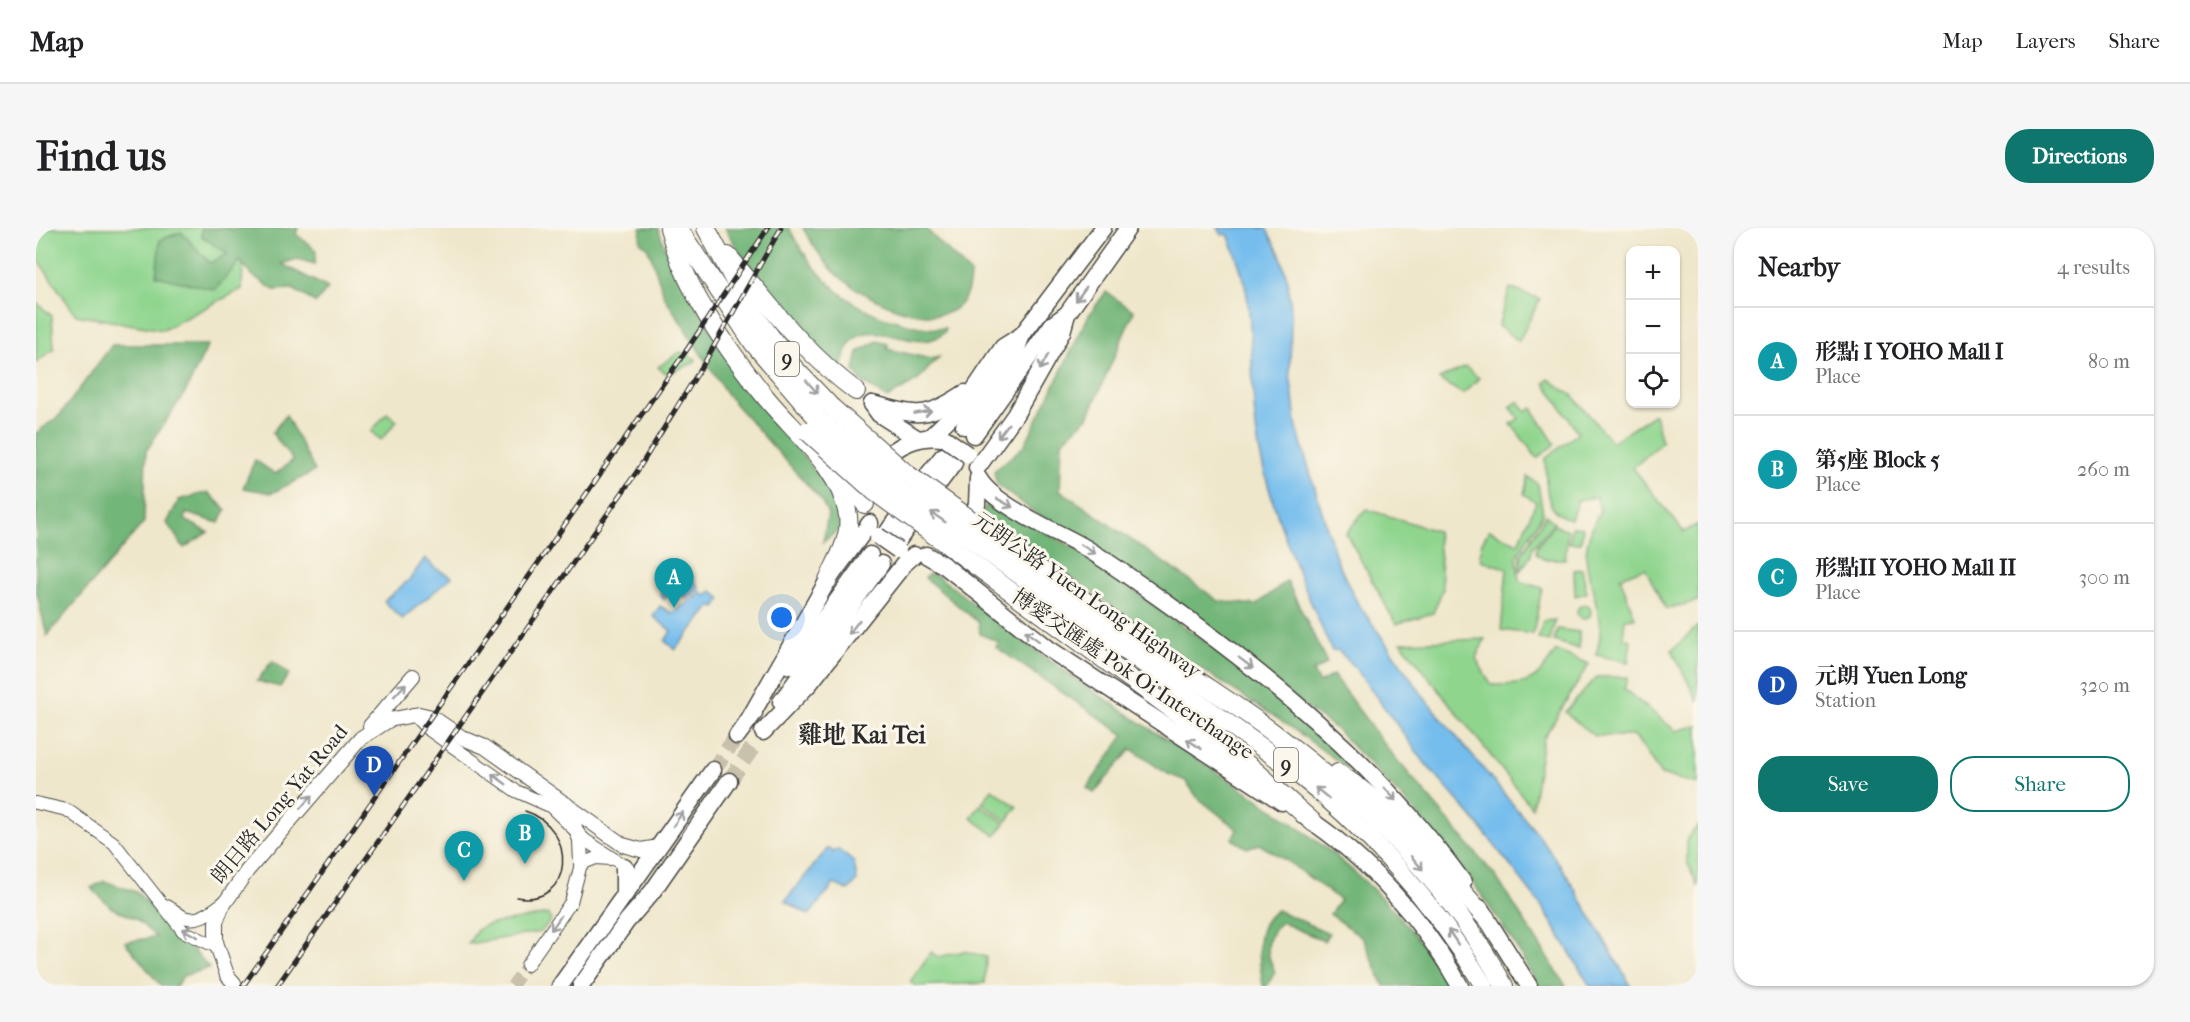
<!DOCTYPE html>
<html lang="en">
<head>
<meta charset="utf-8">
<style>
	:root { --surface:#fff; --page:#f6f6f6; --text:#202124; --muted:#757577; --line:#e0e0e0; --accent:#0f766e }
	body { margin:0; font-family:"IM FELL French Canon","Noto Serif TC",serif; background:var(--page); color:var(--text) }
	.controls { position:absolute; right:18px; top:18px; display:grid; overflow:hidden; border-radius:12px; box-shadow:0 2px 4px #0004 }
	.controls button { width:54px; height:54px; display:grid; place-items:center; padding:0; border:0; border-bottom:2px solid var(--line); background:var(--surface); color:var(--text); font:30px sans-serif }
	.you { position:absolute; left:746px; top:390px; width:21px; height:21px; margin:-15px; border:4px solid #fff; border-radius:50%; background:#1a73e8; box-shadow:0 0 0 9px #1a73e833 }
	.badge { display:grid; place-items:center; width:39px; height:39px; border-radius:50%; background:var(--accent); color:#fff; font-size:20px; font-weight:700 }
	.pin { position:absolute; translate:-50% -50px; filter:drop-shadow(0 2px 3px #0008) }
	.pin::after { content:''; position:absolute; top:32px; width:21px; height:18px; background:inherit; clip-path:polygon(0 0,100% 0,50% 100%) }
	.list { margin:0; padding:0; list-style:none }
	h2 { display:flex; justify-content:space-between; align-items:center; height:78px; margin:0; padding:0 24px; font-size:26px }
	h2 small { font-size:20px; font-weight:400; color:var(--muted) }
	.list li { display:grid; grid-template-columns:39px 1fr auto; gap:18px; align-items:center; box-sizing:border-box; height:108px; padding:0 24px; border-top:2px solid var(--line) }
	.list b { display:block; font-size:22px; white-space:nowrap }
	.list p { margin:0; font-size:20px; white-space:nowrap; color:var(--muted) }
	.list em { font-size:20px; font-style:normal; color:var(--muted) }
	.actions { display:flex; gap:12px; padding:18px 24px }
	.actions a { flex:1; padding:14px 0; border:2px solid var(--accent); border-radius:24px; text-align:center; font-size:21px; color:var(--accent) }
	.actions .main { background:var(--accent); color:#fff }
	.icon { flex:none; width:33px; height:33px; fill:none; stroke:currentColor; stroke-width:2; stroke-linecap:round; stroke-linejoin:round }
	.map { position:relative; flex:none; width:1662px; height:758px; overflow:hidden; border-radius:24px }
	header { display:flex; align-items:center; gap:36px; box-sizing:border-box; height:84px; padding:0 30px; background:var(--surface); border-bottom:2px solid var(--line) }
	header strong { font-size:28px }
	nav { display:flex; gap:33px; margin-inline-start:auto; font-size:21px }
	.intro { display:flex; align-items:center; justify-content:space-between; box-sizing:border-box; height:144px; padding:0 36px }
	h1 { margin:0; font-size:42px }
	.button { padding:15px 27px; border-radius:24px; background:var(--accent); color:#fff; font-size:21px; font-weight:700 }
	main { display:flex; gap:36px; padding:0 36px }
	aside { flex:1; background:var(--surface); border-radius:24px; box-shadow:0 2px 4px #0004 }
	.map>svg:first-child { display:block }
</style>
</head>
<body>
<header>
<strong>Map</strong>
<nav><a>Map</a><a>Layers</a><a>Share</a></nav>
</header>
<div class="intro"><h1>Find us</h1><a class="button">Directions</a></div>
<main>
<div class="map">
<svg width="1662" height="758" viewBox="0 0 1662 758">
	<rect width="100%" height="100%" fill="#fbf7ec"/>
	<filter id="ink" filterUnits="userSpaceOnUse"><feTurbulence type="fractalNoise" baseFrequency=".0167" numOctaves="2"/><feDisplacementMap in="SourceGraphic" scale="12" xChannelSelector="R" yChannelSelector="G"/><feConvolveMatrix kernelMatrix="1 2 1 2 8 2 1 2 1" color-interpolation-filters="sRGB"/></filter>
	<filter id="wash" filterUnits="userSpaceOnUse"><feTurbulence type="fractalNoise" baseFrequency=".008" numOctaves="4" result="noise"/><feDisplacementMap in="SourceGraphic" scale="24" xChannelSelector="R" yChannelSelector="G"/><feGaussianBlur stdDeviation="1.35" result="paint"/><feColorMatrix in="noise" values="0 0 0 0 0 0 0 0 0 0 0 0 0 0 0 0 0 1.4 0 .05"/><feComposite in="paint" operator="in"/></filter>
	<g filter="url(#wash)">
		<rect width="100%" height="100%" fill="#efe7cb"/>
		<!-- green -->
		<g fill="#8fd58e" stroke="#5d805c" stroke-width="1.5">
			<polygon points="0,0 208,0 206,61 127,102 40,87 0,29"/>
			<polygon points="1474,60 1504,71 1483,113 1462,98"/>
			<polygon points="0,74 16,88 18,121 0,135"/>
			<polygon points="644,124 660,131 658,135 631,146 622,139"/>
			<polygon points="1429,139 1443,150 1427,166 1403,151"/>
			<path d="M 1513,151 L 1537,168 L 1576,214 L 1619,186 L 1626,214 L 1597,240 L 1648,304 L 1662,296 L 1662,373 L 1630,381 L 1609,340 L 1584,349 L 1599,390 L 1589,391 L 1587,410 L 1595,412 L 1592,434 L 1560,427 C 1562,419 1565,408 1564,400 C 1560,349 1535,335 1564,283 L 1561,269 L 1542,272 L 1535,291 C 1506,286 1511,254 1509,231 L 1542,205 L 1509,155 Z"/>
			<polygon points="1483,173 1490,184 1496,180 1519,216 1501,230 1475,196 1483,190 1474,179"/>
			<polygon points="351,185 361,193 345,212 335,204"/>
			<polygon points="1492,249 1502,256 1507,286 1481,328 1483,353 1506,360 1497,406 1465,402 1471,341 1445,332 1445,316 1453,302 1482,316 1500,274 1488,266"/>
			<polygon points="1330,281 1401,303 1407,361 1397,385 1360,396 1310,305"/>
			<polygon points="1510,287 1518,295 1496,320 1495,328 1484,343 1485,327"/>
			<polygon points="1518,297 1532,302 1529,331 1507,331 1500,326 1501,318"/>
			<polygon points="1536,299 1547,300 1545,315 1533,315"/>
			<polygon points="1546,341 1551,365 1539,368 1538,342"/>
			<circle cx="1548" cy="384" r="7"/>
			<polygon points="1519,392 1514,413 1502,411 1507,393"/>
			<polygon points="1662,398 1662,474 1636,422"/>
			<polygon points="1521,401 1543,404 1543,421 1518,413"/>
			<path d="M 1449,411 L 1440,430 L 1455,457 C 1494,457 1498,456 1520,423 L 1553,436 L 1507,511 L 1496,580 L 1365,414 Z"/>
			<polygon points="1561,449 1592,449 1588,461 1640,503 1662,497 1662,556 1625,547 1599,508 1558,508 1529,484"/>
			<polygon points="956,561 981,579 971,593 946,575"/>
			<polygon points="944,577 969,595 960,608 935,590"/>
			<polygon points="1662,598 1662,659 1651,633 1651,610"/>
			<polygon points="512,686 515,692 505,704 432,716 441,702 450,697"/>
			<polygon points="928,723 950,729 949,755 880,758 874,754 895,724 902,729"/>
		</g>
		<!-- forest -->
		<g fill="#73b679" stroke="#4f7052" stroke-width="1.5">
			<polygon points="166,0 192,0 198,4 200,0 262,0 260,6 280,22 279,36 261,31 246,36 292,60 280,75 257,61 238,62 216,47 204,33 179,62 120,48 124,12 145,4 174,35 192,26 165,8"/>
			<polygon points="605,0 622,0 631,25 699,143 788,254 802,280 804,301 787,314 792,286 785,272 692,168 628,68 615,28 611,19 604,14"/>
			<path d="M 689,0 L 753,0 C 777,46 809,79 860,93 C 878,98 891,102 909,100 L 909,104 C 877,136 817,65 805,142 C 760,102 719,53 689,0 Z"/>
			<path d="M 767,0 L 889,0 L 934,45 C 933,121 836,77 803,48 C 788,35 777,17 767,0 Z"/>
			<polygon points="1070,64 1098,83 1052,189 1026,214 1024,262 1183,373 1220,377 1251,353 1291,435 1277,444 1283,455 1297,447 1351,520 1460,649 1530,758 1502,758 1478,715 1438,656 1374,578 1301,502 965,260 960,254 958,243 988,218 1053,87"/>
			<polygon points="841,113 852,116 851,121 895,131 903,129 881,153 851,170 825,153 818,142 822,124"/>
			<polygon points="76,117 172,117 150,163 110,223 108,294 11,408 0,361 0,205 24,187"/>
			<polygon points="250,187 279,243 236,265 207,260 219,232 239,246 257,232 236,205"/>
			<polygon points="172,264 190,282 183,295 150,285 149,292 172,304 148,320 131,295 143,272"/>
			<polygon points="952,273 1036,319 1222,451 1297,518 1335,557 1250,496 1159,437 946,286"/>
			<path d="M 893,346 L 902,348 C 963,396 1025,442 1090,485 C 1206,563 1341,632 1414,758 L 1348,758 L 1327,710 L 1294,686 L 1304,672 L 1251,633 L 1223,616 L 1211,620 L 1196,611 L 1201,601 L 1161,569 L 1150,553 L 1130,545 L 1095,521 L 1058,565 L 1051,560 L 1088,507 L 960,419 L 963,414 L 944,406 L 943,395 L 889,350 Z"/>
			<polygon points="236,433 253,446 244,459 221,453"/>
			<polygon points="68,653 100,664 141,703 173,740 147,748 140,758 125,758 89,714 120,709 100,691 76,680 55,660"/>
			<path d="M 1241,682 L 1293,705 L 1288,713 L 1245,694 C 1229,709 1229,725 1239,744 L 1231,758 L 1227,758 C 1224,731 1215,699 1241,682 Z"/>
		</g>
		<!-- water -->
		<g fill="#74bded" stroke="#50748c" stroke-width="1.5">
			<path d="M 1182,0 L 1230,0 L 1244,26 L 1251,50 L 1255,81 L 1254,145 L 1261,201 L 1301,333 L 1321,374 L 1390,472 L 1503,608 L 1530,646 L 1595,758 L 1554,758 L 1507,680 L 1442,596 L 1389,535 L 1320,441 L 1302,422 L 1296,423 C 1268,360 1241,297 1225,230 C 1213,176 1219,121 1211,67 C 1208,46 1199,26 1192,6 L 1186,7 Z"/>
			<polygon points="389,330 399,340 416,349 366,391 348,373 374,351"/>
			<polygon points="642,341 652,341 664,362 651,371 636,361 628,372 624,366"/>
			<polygon points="676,363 685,371 679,380 675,378 639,422 629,413 635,403 617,388 624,378 636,385 666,365 670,368"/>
			<polygon points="792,620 797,624 801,621 818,634 821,653 812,662 798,656 773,687 749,673"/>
		</g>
	</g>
	<g filter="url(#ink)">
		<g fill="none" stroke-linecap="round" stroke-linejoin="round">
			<!-- tertiary-tunnel -->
			<polyline stroke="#c8c1ab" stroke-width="12" stroke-dasharray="12 6" stroke-linecap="butt" points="476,758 491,737"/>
			<!-- primary-tunnel -->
			<g stroke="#c8c1ab" stroke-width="16" stroke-dasharray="16 8" stroke-linecap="butt">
				<polyline points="677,542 701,508"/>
				<polyline points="693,553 718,518"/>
			</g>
			<!-- tertiary casing -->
			<g stroke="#484743" stroke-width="14">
				<g id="tertiary">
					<polyline points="377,486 389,499 480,563 514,578 549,612 593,641"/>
					<polyline points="0,575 31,582 78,615 147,703 181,719"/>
					<path d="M 131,678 C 137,681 142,686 148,689 C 163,695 177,682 188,674"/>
					<polyline points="491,737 535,674 545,636 560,630 574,631"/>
				</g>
			</g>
			<!-- secondary casing -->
			<g stroke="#484743" stroke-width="16">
				<g id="secondary">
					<polyline points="334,498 377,448"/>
					<polyline points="530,576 544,612 545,636"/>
					<polyline points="198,755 191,747 180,714 180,694 186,679 211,643 325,510 353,492 383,486 396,489 427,510 449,519 587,617 605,622 623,619"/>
				</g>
			</g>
			<!-- primary casing -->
			<g stroke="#484743" stroke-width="19">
				<g id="primary">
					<path d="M 836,176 C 883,187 886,193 929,165"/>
					<polyline points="836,176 843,186 882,211"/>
					<polyline points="928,198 978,128 986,107 1067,0"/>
					<polyline points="938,207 1008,108 1016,97 1031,86 1092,0"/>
					<polyline points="895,208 930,174 967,119 986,107"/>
					<path d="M 843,236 C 860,217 885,205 910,211"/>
					<polyline points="941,240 979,187 1026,104 1031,86"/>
					<polyline points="892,247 907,228"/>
					<path d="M 943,251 C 958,277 1020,303 1048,319 C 1070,332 1091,347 1112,362 C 1229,444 1343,537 1427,654"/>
					<polyline points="903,255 918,235"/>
					<polyline points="928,301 941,277 942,250"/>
					<polyline points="851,305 862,289"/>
					<polyline points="861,314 873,297"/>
					<polyline points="890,327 909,338 1013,421 1246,574"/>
					<polyline points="754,438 834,327"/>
					<polyline points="745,474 845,336"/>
					<polyline points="712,493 792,352 834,295"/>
					<polyline points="727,504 773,456 868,336 878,327"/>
					<polyline points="701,508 718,485"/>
					<path d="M 1268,588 C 1331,629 1388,693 1424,758"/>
					<polyline points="588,665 588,639"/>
					<polyline points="1444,680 1493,758"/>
					<polyline points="524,758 677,542"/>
					<polyline points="545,758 591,693 616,664 693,553"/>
				</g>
			</g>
			<!-- motorway casing -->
			<g stroke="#484743" stroke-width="20">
				<g id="motorway">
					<path d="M 633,0 C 649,61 688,117 727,166 C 756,203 805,239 812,288 C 815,311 801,332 792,352"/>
					<polyline points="642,0 718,116 781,190"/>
					<polyline points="670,0 713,80 758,140 794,178"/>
					<path d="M 692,28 C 735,78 766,123 820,163"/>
					<polyline points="798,242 807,248 829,276"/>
					<path d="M 959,309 C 1017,350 1075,392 1133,433 C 1173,461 1215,486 1252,516 C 1338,583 1416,661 1468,758"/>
					<path d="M 950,323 L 1252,538 C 1332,600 1396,671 1448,758"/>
					<polyline points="939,337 1215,539 1278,595"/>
					<path d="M 1302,545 C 1362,583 1403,639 1450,690"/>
				</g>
			</g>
			<!-- tertiary -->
			<use href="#tertiary" stroke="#fff" stroke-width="12"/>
			<!-- secondary -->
			<use href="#secondary" stroke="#fff" stroke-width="14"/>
			<!-- primary -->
			<use href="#primary" stroke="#fff" stroke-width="16"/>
			<!-- motorway -->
			<use href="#motorway" stroke="#fff" stroke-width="18"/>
			<!-- tram -->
			<path stroke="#2b2b2b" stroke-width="1.5" d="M 480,669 C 538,680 543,600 489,583"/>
			<!-- rail casing -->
			<g stroke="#2b2b2b" stroke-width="5">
				<g id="rail">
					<polyline points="207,758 652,120 732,0"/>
					<polyline points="241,758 600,245 670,132 745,0"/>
				</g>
			</g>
			<!-- rail -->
			<use href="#rail" stroke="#fbf7ec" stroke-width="3" stroke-dasharray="9" stroke-linecap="butt"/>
			<!-- primary-bridge casing -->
			<g stroke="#484743" stroke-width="19" stroke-linecap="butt">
				<g id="primary-bridge">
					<polyline points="910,211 931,226"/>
					<polyline points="842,308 862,322"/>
				</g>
			</g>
			<!-- motorway-bridge casing -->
			<g stroke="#484743" stroke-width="20" stroke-linecap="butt">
				<g id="motorway-bridge">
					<polyline points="794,178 871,246 959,309"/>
					<polyline points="781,190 862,261 950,323"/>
					<polyline points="771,203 839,264 939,337"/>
				</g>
			</g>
			<!-- primary-bridge -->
			<use href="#primary-bridge" stroke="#fff" stroke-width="16"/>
			<!-- motorway-bridge -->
			<use href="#motorway-bridge" stroke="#fff" stroke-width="18"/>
		</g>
		<!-- one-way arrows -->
		<defs><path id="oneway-shaft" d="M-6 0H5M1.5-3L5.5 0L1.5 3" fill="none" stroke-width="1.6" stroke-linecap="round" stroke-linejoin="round" transform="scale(1.5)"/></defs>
		<g stroke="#a0a0a0">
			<use href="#oneway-shaft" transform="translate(1045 66) rotate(126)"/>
			<use href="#oneway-shaft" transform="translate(1008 134) rotate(119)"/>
			<use href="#oneway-shaft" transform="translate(776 159) rotate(48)"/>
			<use href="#oneway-shaft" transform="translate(887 184) rotate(-10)"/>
			<use href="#oneway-shaft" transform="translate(967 203) rotate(127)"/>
			<use href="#oneway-shaft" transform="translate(969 275) rotate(29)"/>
			<use href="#oneway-shaft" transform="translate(902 289) rotate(-145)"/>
			<use href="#oneway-shaft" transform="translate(1052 321) rotate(32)"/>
			<use href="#oneway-shaft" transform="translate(818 399) rotate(128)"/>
			<use href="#oneway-shaft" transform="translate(996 408) rotate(-143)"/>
			<use href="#oneway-shaft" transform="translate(1210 435) rotate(37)"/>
			<use href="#oneway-shaft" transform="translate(364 462) rotate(-47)"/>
			<use href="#oneway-shaft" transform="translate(1158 516) rotate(-146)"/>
			<use href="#oneway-shaft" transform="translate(463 551) rotate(-144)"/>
			<use href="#oneway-shaft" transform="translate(1286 565) rotate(-141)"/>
			<use href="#oneway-shaft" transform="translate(1354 566) rotate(47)"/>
			<use href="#oneway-shaft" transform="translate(270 574) rotate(-49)"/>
			<use href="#oneway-shaft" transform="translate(642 591) rotate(-55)"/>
			<use href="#oneway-shaft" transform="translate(1381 635) rotate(49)"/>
			<use href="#oneway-shaft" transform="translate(520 695) rotate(125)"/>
			<use href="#oneway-shaft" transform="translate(154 705) rotate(-153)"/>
			<use href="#oneway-shaft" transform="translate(1417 709) rotate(-124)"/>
		</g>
	</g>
	<g text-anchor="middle" stroke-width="6" stroke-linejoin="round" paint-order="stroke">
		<!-- shield labels -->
		<g fill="#fbf7ec" stroke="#696865" stroke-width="1.5">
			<rect x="739" y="114" width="24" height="34" rx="4.5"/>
			<rect x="1238" y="520" width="24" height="34" rx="4.5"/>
		</g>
		<g font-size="20" font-weight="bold" fill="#2b2b2b">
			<text x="751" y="138">9</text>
			<text x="1250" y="544">9</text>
		</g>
		<!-- street labels -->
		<g font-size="21" fill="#2b2b2b" stroke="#fbf7ec">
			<text transform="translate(1051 367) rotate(35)" y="7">元朗公路 Yuen Long Highway</text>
			<text transform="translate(1097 446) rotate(34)" y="7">博愛交匯處 Pok Oi Interchange</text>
			<text transform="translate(243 576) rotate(-50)" y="7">朗日路 Long Yat Road</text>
		</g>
		<!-- quarter labels -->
		<g font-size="24" font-weight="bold" fill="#2b2b2b" stroke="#fbf7ec">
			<text x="826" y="515">雞地 Kai Tei</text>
		</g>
	</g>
</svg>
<div class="controls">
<button>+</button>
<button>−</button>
<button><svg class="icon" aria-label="locate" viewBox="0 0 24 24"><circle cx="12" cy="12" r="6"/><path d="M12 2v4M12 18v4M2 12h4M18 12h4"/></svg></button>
</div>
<div class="you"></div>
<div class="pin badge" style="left:638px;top:380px;background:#0f9aa8">A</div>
<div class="pin badge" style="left:489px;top:636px;background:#0f9aa8">B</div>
<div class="pin badge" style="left:428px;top:653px;background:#0f9aa8">C</div>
<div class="pin badge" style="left:338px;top:568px;background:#1a4fb4">D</div>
</div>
<aside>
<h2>Nearby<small>4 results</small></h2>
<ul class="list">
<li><span class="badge" style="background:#0f9aa8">A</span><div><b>形點 I YOHO Mall I</b><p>Place</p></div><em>80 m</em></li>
<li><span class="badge" style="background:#0f9aa8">B</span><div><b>第5座 Block 5</b><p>Place</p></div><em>260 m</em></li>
<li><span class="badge" style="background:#0f9aa8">C</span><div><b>形點II YOHO Mall II</b><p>Place</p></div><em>300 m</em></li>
<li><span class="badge" style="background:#1a4fb4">D</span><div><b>元朗 Yuen Long</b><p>Station</p></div><em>320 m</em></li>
</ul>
<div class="actions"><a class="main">Save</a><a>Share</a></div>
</aside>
</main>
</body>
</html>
